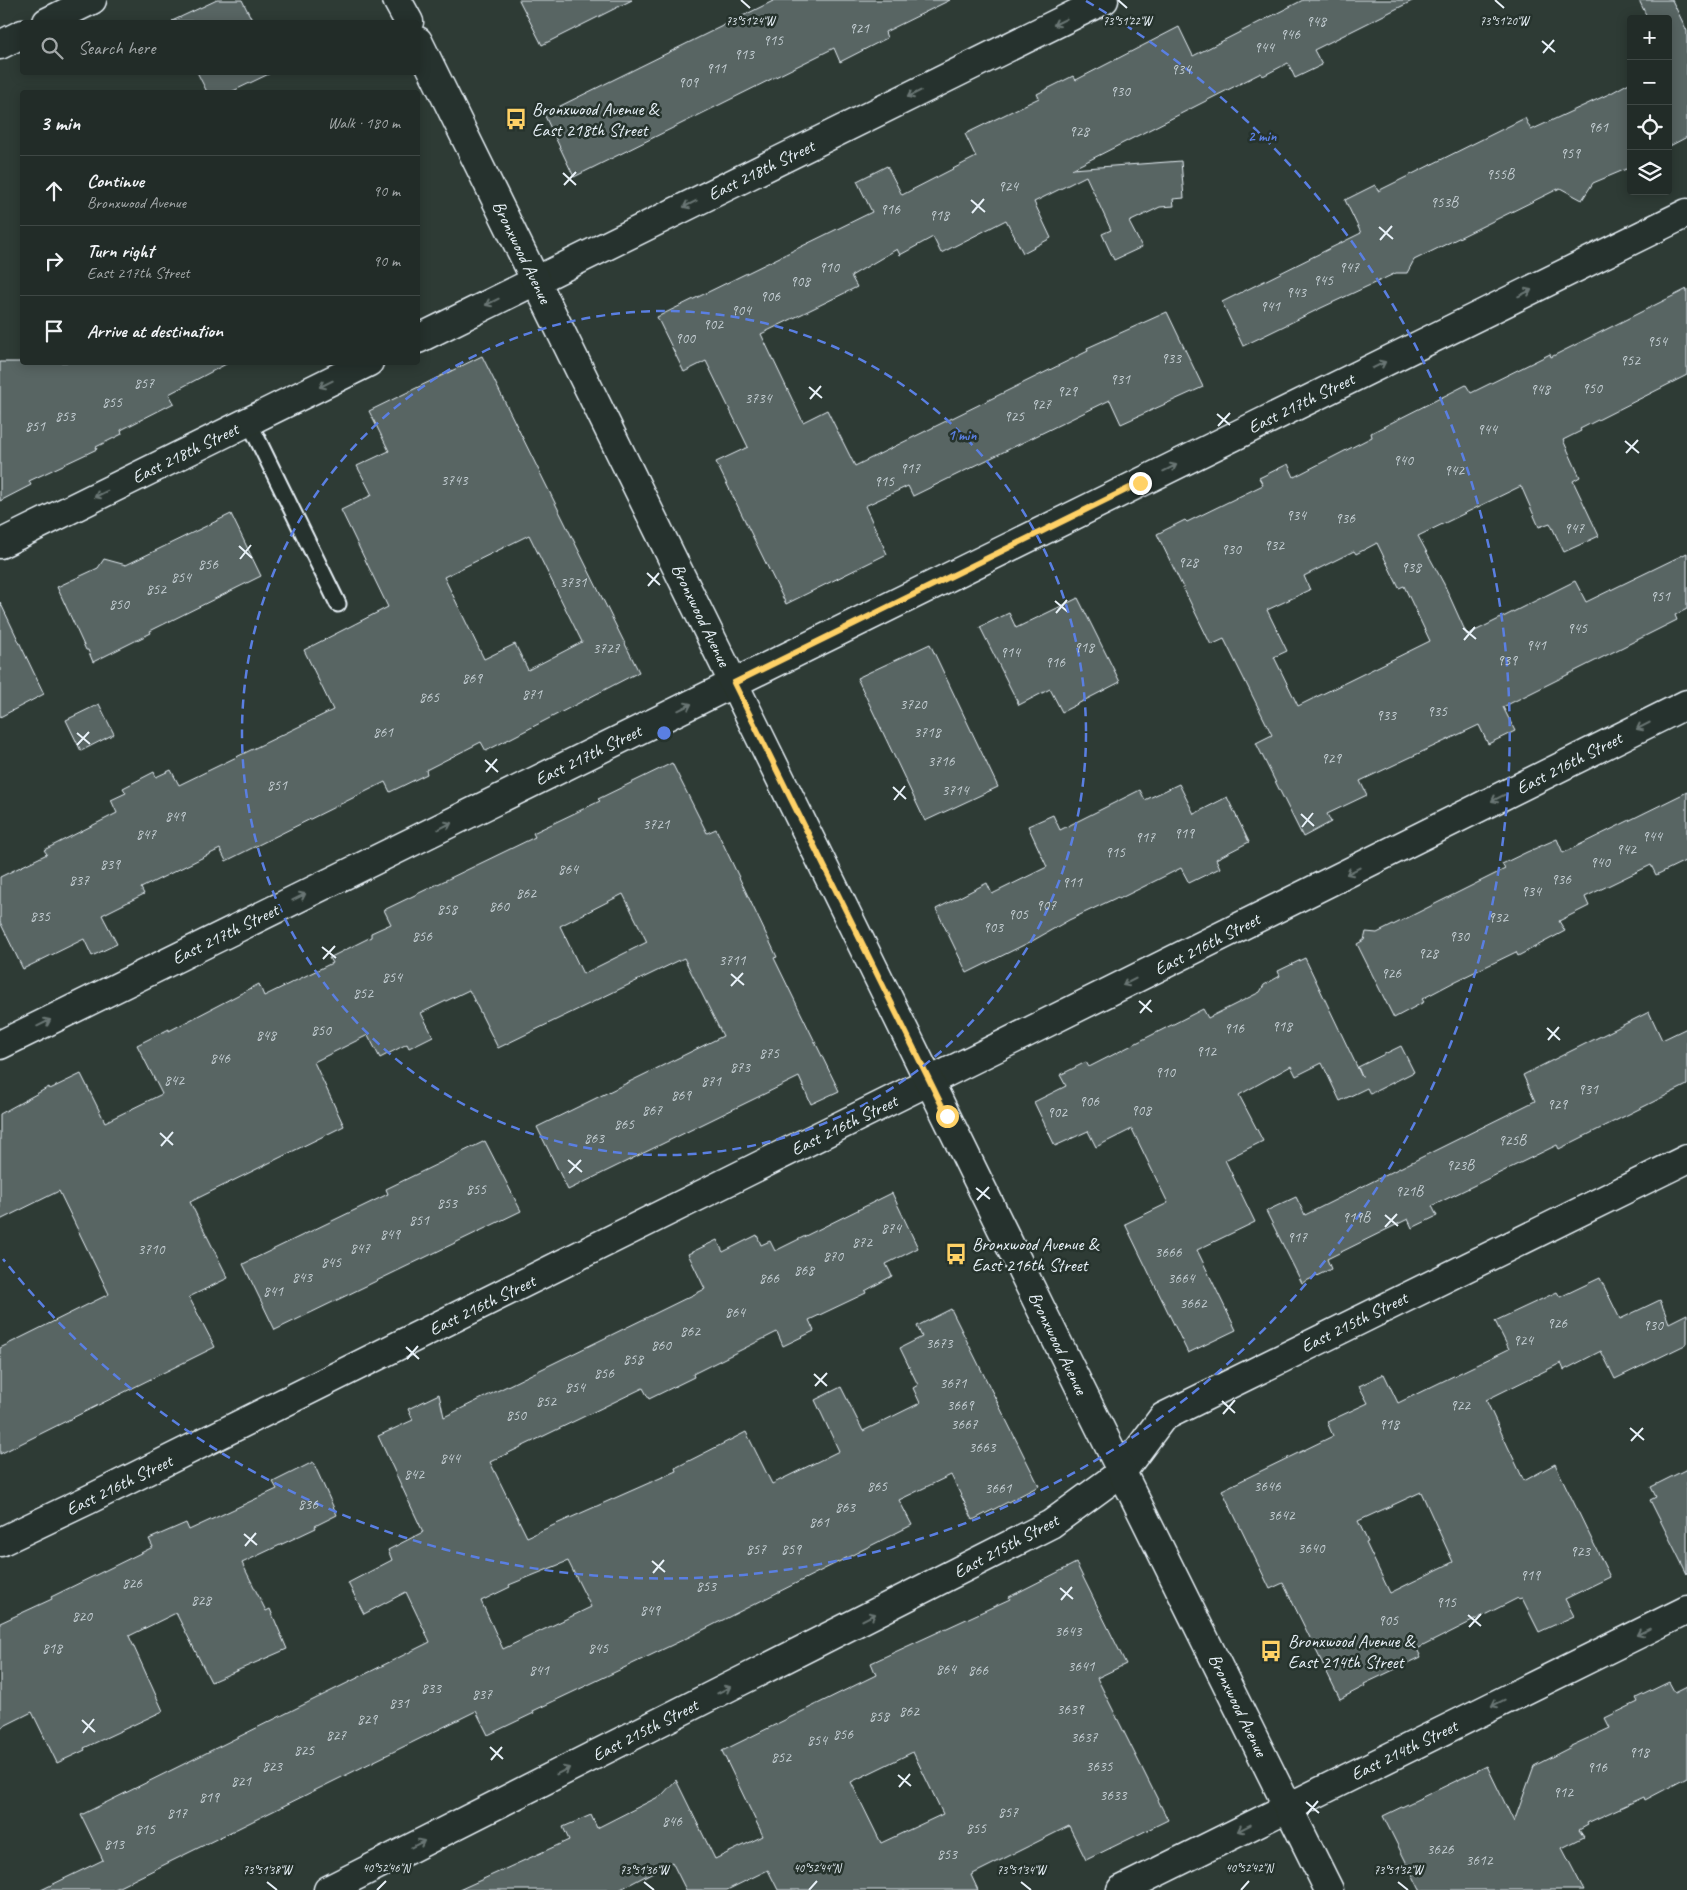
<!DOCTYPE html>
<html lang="en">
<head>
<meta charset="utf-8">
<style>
	:root { --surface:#222c28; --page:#2a3430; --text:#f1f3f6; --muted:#a2a7a8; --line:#3f4845 }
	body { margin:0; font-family:Caveat,sans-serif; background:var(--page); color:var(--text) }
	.controls { position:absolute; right:15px; top:15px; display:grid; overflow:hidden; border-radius:5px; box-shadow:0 2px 12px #0003 }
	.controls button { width:45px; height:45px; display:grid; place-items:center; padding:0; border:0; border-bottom:1px solid var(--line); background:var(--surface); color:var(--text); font:25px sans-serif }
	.stop { position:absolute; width:15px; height:15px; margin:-11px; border:4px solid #ffd166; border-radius:50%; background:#fff }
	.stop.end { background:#ffd166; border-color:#fff; box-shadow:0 1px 5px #0008 }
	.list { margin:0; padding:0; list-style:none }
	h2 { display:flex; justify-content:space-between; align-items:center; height:65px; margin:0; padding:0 20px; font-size:21px }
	h2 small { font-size:16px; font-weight:400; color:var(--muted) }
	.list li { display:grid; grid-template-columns:32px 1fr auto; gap:15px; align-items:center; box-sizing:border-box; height:70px; padding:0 20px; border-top:1px solid var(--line) }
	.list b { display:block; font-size:19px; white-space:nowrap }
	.list p { margin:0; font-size:16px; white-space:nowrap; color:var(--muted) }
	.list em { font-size:16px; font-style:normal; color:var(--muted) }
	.icon { flex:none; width:28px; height:28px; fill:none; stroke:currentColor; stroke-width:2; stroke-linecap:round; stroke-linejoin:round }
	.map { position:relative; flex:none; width:1687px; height:1890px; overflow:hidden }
	.search { position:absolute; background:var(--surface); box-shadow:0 2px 12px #0003; left:20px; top:20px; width:400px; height:55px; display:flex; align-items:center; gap:12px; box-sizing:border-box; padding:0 18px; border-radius:5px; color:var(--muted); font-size:19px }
	.panel { position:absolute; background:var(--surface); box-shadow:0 2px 12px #0003; left:20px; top:90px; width:400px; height:275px; border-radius:5px }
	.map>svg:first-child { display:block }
</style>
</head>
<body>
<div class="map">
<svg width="1687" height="1890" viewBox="0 0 1687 1890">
	<rect width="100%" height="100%" fill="#2e3b35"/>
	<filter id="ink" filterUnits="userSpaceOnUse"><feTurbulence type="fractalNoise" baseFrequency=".02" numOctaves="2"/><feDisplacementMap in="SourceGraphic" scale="10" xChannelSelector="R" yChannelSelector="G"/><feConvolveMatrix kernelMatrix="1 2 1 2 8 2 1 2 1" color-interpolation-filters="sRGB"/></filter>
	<g filter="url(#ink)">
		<!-- building -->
		<g fill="#596563" stroke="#e8f1f8" fill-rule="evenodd">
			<polygon points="217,0 242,0 253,22 172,21"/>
			<polygon points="519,0 632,0 542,45"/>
			<polygon points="775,0 950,0 885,32 887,38 840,62 834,48 574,177 544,114"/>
			<polygon points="1303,0 1414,0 1314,50 1322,65 1295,78 1288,63 1263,76 1261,73 1072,169 1181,161 1184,198 1173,199 1174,206 1160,207 1129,222 1142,247 1114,260 1102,234 1111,230 1086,176 1034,202 1051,238 1023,253 1006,220 941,253 933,237 900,255 897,249 851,276 857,287 761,334 803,422 827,410 855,466 1088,351 1087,348 1167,312 1203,387 1121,424 1110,400 913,496 908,486 865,506 887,554 786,604 716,462 748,447 706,361 684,372 657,317 872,212 857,181 887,166 902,195 976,157 965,134 1039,98 1037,94 1073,76 1076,80 1179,27 1193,56"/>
			<polygon points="1639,0 1672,0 1687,31 1687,137 1668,147 1668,19 1648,19"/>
			<polygon points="197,72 273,72 231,92 207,92"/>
			<polygon points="1631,82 1631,167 1593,183 1582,200 1560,188 1414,260 1407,273 1396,273 1321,308 1243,346 1222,302 1361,233 1345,200 1375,185 1378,191 1525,118 1531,130 1611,93"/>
			<path d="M 1687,289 L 1687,375 L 1580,429 L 1581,431 L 1563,440 L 1580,477 L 1573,481 L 1599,536 L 1564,552 L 1550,523 L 1539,527 L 1521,486 L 1418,536 L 1444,584 L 1467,635 L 1575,581 L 1586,602 L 1687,553 L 1687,609 L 1675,615 L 1677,620 L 1503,707 L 1515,731 L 1488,744 L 1479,725 L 1360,781 L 1367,795 L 1327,814 L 1331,822 L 1303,837 L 1256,743 L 1272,735 L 1224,639 L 1211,645 L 1157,534 L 1185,520 L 1187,522 L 1263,485 L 1259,478 L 1288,464 L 1294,477 L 1372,437 L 1371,433 L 1466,385 L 1471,393 L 1550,354 L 1551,357 ZM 1377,543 L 1399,588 L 1404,586 L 1430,641 L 1298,706 L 1274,657 L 1287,651 L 1267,610 L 1310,590 L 1304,576 L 1354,551 L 1356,554 Z"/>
			<path d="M 482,356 L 639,672 L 486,751 L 481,742 L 426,770 L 427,774 L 390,792 L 385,782 L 226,861 L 220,849 L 141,888 L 144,894 L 102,915 L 117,944 L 92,956 L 84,939 L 23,969 L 0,922 L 0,877 L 47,854 L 44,850 L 117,813 L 111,800 L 126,793 L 123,788 L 154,772 L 156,777 L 171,770 L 179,785 L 333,710 L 304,650 L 388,607 L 341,510 L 372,495 L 357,466 L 389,451 L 369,411 ZM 529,535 L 582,642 L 528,670 L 515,644 L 484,659 L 444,577 Z"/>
			<polygon points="0,362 230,362 169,394 174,403 121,430 122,434 96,447 97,449 29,481 31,485 0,501"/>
			<polygon points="231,514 261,576 150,631 151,633 93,662 88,650 86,650 57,587 98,568 104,559 126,565"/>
			<polygon points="1078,598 1120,682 1062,712 1050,689 1019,705 980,627 1009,613 1016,628"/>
			<polygon points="0,602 44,694 0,717"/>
			<polygon points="930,644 998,787 925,821 857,678"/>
			<polygon points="99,704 114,734 81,751 66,720"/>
			<path d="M 672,763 L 707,833 L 716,829 L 777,957 L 774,958 L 839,1091 L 811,1104 L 799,1077 L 568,1190 L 537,1127 L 723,1036 L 684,958 L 498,1048 L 469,990 L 421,1013 L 433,1036 L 409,1048 L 407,1044 L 380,1058 L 368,1035 L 314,1062 L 344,1126 L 190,1202 L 228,1278 L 189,1297 L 215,1347 L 0,1454 L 0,1348 L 109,1294 L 59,1191 L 0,1220 L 0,1114 L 49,1087 L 50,1089 L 81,1074 L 105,1122 L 162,1094 L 137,1045 L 169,1029 L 169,1031 L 259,984 L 264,996 L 332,963 L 329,958 L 371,937 L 371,933 L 391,924 L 384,910 L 535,837 L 533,833 L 600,801 L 598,799 ZM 623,894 L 647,942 L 583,974 L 560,926 Z"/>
			<polygon points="1179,784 1194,814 1227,797 1249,842 1216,859 1220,868 1189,883 1181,868 1119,899 1118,897 1069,920 1034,940 967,973 936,909 987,883 992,894 1047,867 1028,826 1053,815 1060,830 1140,790 1145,800"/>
			<polygon points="1687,792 1687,860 1656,875 1651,865 1585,897 1589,906 1559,921 1565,931 1518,956 1516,952 1456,981 1422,999 1424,1002 1394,1018 1357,944 1364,940 1366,932 1377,933 1505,869 1502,864 1527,852 1557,839 1563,853"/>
			<polygon points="1305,958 1362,1077 1358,1067 1401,1046 1414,1072 1370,1094 1367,1088 1340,1101 1322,1063 1296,1076 1291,1066 1239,1095 1263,1141 1225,1160 1255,1222 1197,1250 1236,1330 1188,1353 1125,1224 1168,1203 1132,1129 1096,1147 1088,1131 1055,1146 1034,1102 1066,1086 1060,1075 1086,1062 1089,1067 1203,1009 1208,1018 1260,992 1264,985 1280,976 1278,971"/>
			<polygon points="1649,1012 1662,1040 1687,1028 1687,1085 1559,1149 1557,1145 1432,1206 1437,1216 1412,1228 1408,1219 1327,1259 1331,1269 1302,1283 1266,1211 1296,1197 1305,1215 1535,1101 1523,1075"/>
			<polygon points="485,1141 521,1211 275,1330 243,1264 388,1194 386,1189"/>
			<path d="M 892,1193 L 918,1248 L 886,1264 L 892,1276 L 865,1291 L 866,1293 L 809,1320 L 814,1331 L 783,1346 L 777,1332 L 693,1374 L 694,1377 L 649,1399 L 643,1388 L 490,1462 L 527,1537 L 676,1471 L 675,1468 L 746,1432 L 772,1484 L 839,1451 L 815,1400 L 841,1387 L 863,1431 L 920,1403 L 913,1388 L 918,1385 L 900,1348 L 922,1337 L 917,1326 L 951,1309 L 1039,1486 L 973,1520 L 951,1475 L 899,1500 L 912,1525 L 689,1637 L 533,1711 L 534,1713 L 488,1735 L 476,1711 L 113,1890 L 41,1890 L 103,1860 L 81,1815 L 430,1642 L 406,1592 L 364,1614 L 348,1583 L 392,1560 L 388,1550 L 423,1532 L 378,1436 L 413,1420 L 408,1409 L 439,1394 L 444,1417 L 705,1289 L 688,1254 L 717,1240 L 723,1252 L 757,1235 L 761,1245 L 770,1241 L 775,1251 ZM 568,1561 L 591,1607 L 503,1649 L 481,1601 L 510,1587 L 509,1585 Z"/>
			<path d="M 1600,1278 L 1620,1319 L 1660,1300 L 1669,1323 L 1687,1314 L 1687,1344 L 1615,1379 L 1601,1351 L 1564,1370 L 1561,1363 L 1486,1400 L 1524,1481 L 1555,1464 L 1610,1577 L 1565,1599 L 1574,1616 L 1539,1632 L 1522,1598 L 1518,1599 L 1518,1598 L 1417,1649 L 1421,1657 L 1364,1684 L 1365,1686 L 1340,1699 L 1283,1583 L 1270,1589 L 1222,1490 L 1333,1436 L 1327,1422 L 1368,1403 L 1359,1386 L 1384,1374 L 1398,1403 L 1509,1349 L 1495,1321 L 1557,1292 L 1560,1297 ZM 1421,1492 L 1453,1562 L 1390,1593 L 1366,1543 L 1368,1542 L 1358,1521 Z"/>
			<polygon points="313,1462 337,1515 315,1526 316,1528 242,1563 266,1611 270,1609 287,1649 211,1682 176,1613 129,1636 163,1711 84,1748 85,1750 57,1763 32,1712 0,1728 0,1623 52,1599 51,1597 153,1547 149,1539 186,1523 189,1530 277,1489 273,1482"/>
			<polygon points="1687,1469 1687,1574 1650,1500 1656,1497 1651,1487"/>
			<path d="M 1076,1563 L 1126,1664 L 1097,1678 L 1168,1820 L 1086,1860 L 1069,1826 L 971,1875 L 978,1890 L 778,1890 L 768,1870 L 727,1890 L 686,1890 L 672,1862 L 619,1890 L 459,1890 L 569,1840 L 563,1827 L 591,1815 L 597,1828 L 662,1795 L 676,1780 L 715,1859 L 763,1836 L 722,1751 L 876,1675 L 871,1663 L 1010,1599 L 1009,1597 ZM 913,1752 L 943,1814 L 881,1843 L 851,1782 Z"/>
			<polygon points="1669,1682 1675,1693 1687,1687 1687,1778 1645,1800 1644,1797 1587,1823 1588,1825 1579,1830 1584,1837 1562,1848 1584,1890 1420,1890 1383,1816 1487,1766 1514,1822 1534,1766 1571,1747 1571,1746 1610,1728 1605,1718 1638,1702 1636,1698"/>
		</g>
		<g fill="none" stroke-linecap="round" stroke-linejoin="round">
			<!-- service casing -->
			<g stroke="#e8f1f8" stroke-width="19">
				<polyline id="service" points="249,422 338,604"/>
			</g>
			<!-- minor casing -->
			<g stroke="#e8f1f8" stroke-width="31">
				<g id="minor">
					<polyline points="47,22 92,0"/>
					<polyline points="0,45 22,34"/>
					<polyline points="418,339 1104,0"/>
					<polyline points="0,544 369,362"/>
					<polyline points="0,1045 1687,213"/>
					<polyline points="0,1542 90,1499 1687,704"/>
					<polyline points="328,1890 1051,1524 1122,1472 1163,1417 1687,1159"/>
					<polyline points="1121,1890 1687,1610"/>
				</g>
			</g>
			<!-- tertiary casing -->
			<g stroke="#e8f1f8" stroke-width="31">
				<g id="tertiary">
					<polyline points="397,0 409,22"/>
					<polyline points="418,41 1047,1321 1329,1890"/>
				</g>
			</g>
			<!-- service -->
			<use href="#service" stroke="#26332d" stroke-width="15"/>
			<!-- minor -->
			<use href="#minor" stroke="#26332d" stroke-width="28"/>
			<!-- tertiary -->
			<use href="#tertiary" stroke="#26332d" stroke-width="28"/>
		</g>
		<!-- one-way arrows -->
		<defs><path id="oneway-shaft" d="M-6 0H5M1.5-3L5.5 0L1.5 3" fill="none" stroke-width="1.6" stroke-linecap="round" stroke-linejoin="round" transform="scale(1.25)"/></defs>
		<g stroke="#6a7674">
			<use href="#oneway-shaft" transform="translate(1060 22) rotate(154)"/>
			<use href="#oneway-shaft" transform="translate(914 94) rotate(154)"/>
			<use href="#oneway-shaft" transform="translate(690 204) rotate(154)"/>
			<use href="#oneway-shaft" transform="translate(1525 293) rotate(-26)"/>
			<use href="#oneway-shaft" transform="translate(492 302) rotate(154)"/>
			<use href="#oneway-shaft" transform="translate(1379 365) rotate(-26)"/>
			<use href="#oneway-shaft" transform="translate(326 384) rotate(154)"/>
			<use href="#oneway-shaft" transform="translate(1170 468) rotate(-26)"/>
			<use href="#oneway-shaft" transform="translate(101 494) rotate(154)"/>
			<use href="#oneway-shaft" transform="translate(685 707) rotate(-26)"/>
			<use href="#oneway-shaft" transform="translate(1643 726) rotate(153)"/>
			<use href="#oneway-shaft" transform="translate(1498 798) rotate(153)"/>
			<use href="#oneway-shaft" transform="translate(445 826) rotate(-26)"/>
			<use href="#oneway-shaft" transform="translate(1353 871) rotate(153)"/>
			<use href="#oneway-shaft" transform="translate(299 897) rotate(-26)"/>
			<use href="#oneway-shaft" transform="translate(1129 982) rotate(153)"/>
			<use href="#oneway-shaft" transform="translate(44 1023) rotate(-26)"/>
			<use href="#oneway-shaft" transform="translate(869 1617) rotate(-27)"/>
			<use href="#oneway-shaft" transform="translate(1643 1632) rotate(154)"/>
			<use href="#oneway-shaft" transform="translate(724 1690) rotate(-27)"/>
			<use href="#oneway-shaft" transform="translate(1498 1703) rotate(154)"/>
			<use href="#oneway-shaft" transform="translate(563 1771) rotate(-27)"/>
			<use href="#oneway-shaft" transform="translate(1244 1828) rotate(153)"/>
			<use href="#oneway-shaft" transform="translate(418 1844) rotate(-27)"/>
		</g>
	</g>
	<g fill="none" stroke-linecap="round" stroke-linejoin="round" filter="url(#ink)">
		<!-- route -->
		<polyline stroke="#ffd166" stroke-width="6" points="947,1116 734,683 1140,483"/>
	</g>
	<!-- ticks -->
	<path fill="none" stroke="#e8f1f8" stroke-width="2" d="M 741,0 L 750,8M 1118,0 L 1127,8M 1495,0 L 1504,8M 1542,41 L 1555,52M 1543,53 L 1554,40M 563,173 L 576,185M 564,185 L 576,172M 971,200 L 985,212M 972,213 L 984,199M 1379,227 L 1393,239M 1380,240 L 1392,226M 809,387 L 822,398M 810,399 L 821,386M 1217,414 L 1230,425M 1218,426 L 1230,413M 1625,441 L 1639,453M 1626,453 L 1638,440M 239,546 L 252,558M 240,559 L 251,545M 647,573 L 660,585M 648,586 L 659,573M 1055,601 L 1068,612M 1056,613 L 1067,600M 1463,628 L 1476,639M 1464,640 L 1475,627M 77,733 L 90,744M 77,745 L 89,732M 485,760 L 498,772M 486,772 L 497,759M 893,787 L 906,799M 894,800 L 905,786M 1301,814 L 1314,826M 1302,827 L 1313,813M 322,947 L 336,958M 323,959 L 335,946M 731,974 L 744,985M 731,986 L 743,973M 1139,1001 L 1152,1012M 1140,1013 L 1151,1000M 1547,1028 L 1560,1040M 1548,1040 L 1559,1027M 160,1133 L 173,1145M 161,1146 L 173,1132M 568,1160 L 582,1172M 569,1173 L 581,1160M 976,1188 L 990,1199M 977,1200 L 989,1187M 1385,1215 L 1398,1226M 1385,1227 L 1397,1214M 406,1347 L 419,1359M 407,1359 L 418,1346M 814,1374 L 827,1386M 815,1386 L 827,1373M 1222,1401 L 1235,1413M 1223,1414 L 1235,1400M 1630,1428 L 1644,1440M 1631,1441 L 1643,1428M 244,1534 L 257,1545M 245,1546 L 256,1533M 652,1561 L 665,1572M 653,1573 L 664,1560M 1060,1588 L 1073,1599M 1061,1600 L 1072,1587M 1468,1615 L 1481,1626M 1469,1627 L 1481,1614M 82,1720 L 95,1732M 83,1733 L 94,1719M 490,1747 L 503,1759M 491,1760 L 502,1747M 898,1775 L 911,1786M 899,1787 L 910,1774M 1306,1802 L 1319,1813M 1307,1814 L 1318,1801M 267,1882 L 277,1890M 644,1882 L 654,1890M 1021,1882 L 1031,1890M 1398,1882 L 1408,1890M 377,1890 L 386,1881M 809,1890 L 817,1881M 1241,1890 L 1249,1881"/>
	<!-- distance rings -->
	<g fill="none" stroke="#5a7fe2" stroke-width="2.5" stroke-dasharray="9 6">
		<circle cx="664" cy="733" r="422"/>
		<path d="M1086 1A845 845 0 1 1 3 1259"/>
	</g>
	<!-- icons -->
	<defs>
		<g id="bus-bare" transform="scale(1.725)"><path d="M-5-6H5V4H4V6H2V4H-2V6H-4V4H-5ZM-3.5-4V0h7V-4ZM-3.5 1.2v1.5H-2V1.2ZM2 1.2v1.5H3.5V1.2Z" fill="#ffd166" stroke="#26332d" stroke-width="2.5" paint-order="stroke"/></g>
	</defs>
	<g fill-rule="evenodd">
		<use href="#bus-bare" x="516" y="119"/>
		<use href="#bus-bare" x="956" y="1254"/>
		<use href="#bus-bare" x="1271" y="1651"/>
	</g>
	<g text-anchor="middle" stroke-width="5" stroke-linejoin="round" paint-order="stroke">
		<!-- number labels -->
		<g font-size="15" fill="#c4ced3">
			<text x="1316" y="26">948</text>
			<text x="859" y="33">921</text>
			<text x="1290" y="39">946</text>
			<text x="773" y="45">915</text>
			<text x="1264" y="52">944</text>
			<text x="744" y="59">913</text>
			<text x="716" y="73">911</text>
			<text x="1181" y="74">934</text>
			<text x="688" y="87">909</text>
			<text x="1120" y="96">930</text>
			<text x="1598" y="132">961</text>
			<text x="1079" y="136">928</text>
			<text x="1570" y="158">959</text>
			<text x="1500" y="179">955B</text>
			<text x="1008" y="191">924</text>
			<text x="1444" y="207">953B</text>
			<text x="890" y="214">916</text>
			<text x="939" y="220">918</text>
			<text x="829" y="272">910</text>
			<text x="1349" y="272">947</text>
			<text x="1323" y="285">945</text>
			<text x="800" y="286">908</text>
			<text x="1296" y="297">943</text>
			<text x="770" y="301">906</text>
			<text x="1270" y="311">941</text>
			<text x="741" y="315">904</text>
			<text x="713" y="329">902</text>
			<text x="685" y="343">900</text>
			<text x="1657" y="346">954</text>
			<text x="1171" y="363">933</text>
			<text x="1630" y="365">952</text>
			<text x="1120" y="384">931</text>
			<text x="144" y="388">857</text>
			<text x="1592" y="393">950</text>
			<text x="1540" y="394">948</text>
			<text x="1067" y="396">929</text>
			<text x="758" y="403">3734</text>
			<text x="112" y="407">855</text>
			<text x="1041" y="409">927</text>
			<text x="65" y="421">853</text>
			<text x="1014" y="421">925</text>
			<text x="35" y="431">851</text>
			<text x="1487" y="434">944</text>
			<text x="1403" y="465">940</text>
			<text x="910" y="473">917</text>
			<text x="1454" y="475">942</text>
			<text x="454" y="485">3743</text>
			<text x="884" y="486">915</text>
			<text x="1296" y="520">934</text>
			<text x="1345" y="523">936</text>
			<text x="1574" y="533">947</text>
			<text x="1274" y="550">932</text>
			<text x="1231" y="554">930</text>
			<text x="1188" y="567">928</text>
			<text x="208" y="569">856</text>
			<text x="1411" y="572">938</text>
			<text x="181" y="582">854</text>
			<text x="573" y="587">3731</text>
			<text x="156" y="594">852</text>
			<text x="1660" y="601">951</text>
			<text x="119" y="609">850</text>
			<text x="1577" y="633">945</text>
			<text x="1536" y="650">941</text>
			<text x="1084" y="652">918</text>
			<text x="606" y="653">3727</text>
			<text x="1010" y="657">914</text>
			<text x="1507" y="665">939</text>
			<text x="1055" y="667">916</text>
			<text x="472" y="683">869</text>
			<text x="532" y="699">871</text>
			<text x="429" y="702">865</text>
			<text x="913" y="709">3720</text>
			<text x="1437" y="716">935</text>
			<text x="1386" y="720">933</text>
			<text x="383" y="737">861</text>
			<text x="927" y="737">3718</text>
			<text x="1331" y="763">929</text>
			<text x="941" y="766">3716</text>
			<text x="277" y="790">851</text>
			<text x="955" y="795">3714</text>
			<text x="175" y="821">849</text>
			<text x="656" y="829">3721</text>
			<text x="1184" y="838">919</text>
			<text x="146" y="839">847</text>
			<text x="1652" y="841">944</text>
			<text x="1145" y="842">917</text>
			<text x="1626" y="854">942</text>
			<text x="1115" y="857">915</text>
			<text x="1600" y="867">940</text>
			<text x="110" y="869">839</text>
			<text x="568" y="874">864</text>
			<text x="1561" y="884">936</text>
			<text x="79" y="885">837</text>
			<text x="1072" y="887">911</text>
			<text x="1531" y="896">934</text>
			<text x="526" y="898">862</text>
			<text x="1046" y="910">907</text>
			<text x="499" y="911">860</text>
			<text x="447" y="914">858</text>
			<text x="1018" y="919">905</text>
			<text x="40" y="921">835</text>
			<text x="1498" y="922">932</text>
			<text x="993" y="932">903</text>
			<text x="422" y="941">856</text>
			<text x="1459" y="941">930</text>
			<text x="1428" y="958">928</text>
			<text x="732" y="965">3711</text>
			<text x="1391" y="978">926</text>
			<text x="392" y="982">854</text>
			<text x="363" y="998">852</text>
			<text x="1282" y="1031">918</text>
			<text x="1234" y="1033">916</text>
			<text x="321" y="1035">850</text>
			<text x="266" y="1040">848</text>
			<text x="1206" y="1056">912</text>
			<text x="769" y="1058">875</text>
			<text x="220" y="1063">846</text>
			<text x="740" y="1072">873</text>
			<text x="1165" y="1077">910</text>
			<text x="174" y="1085">842</text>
			<text x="711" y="1086">871</text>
			<text x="1588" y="1094">931</text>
			<text x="681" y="1100">869</text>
			<text x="1089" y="1106">906</text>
			<text x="1557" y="1109">929</text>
			<text x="652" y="1115">867</text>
			<text x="1141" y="1115">908</text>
			<text x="1057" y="1117">902</text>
			<text x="624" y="1129">865</text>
			<text x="594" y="1143">863</text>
			<text x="1512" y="1145">925B</text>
			<text x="1460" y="1170">923B</text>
			<text x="476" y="1194">855</text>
			<text x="1409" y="1196">921B</text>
			<text x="447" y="1208">853</text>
			<text x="1356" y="1222">919B</text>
			<text x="419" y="1225">851</text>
			<text x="891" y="1233">874</text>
			<text x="390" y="1239">849</text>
			<text x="1297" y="1242">917</text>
			<text x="862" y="1247">872</text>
			<text x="360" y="1253">847</text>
			<text x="151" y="1254">3710</text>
			<text x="1168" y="1257">3666</text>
			<text x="833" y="1261">870</text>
			<text x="331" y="1267">845</text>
			<text x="804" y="1275">868</text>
			<text x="302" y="1282">843</text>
			<text x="769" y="1283">866</text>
			<text x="1181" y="1283">3664</text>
			<text x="273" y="1296">841</text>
			<text x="1193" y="1308">3662</text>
			<text x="735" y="1317">864</text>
			<text x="1557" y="1328">926</text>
			<text x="1653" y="1330">930</text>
			<text x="690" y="1336">862</text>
			<text x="1523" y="1345">924</text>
			<text x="939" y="1348">3673</text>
			<text x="661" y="1350">860</text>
			<text x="633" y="1364">858</text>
			<text x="604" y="1378">856</text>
			<text x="953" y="1388">3671</text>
			<text x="575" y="1392">854</text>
			<text x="546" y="1406">852</text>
			<text x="960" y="1410">3669</text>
			<text x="1460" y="1410">922</text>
			<text x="516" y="1420">850</text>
			<text x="964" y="1429">3667</text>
			<text x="1389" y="1429">918</text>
			<text x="982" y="1452">3663</text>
			<text x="450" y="1463">844</text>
			<text x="414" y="1479">842</text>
			<text x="877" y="1491">865</text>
			<text x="1267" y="1491">3646</text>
			<text x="998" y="1493">3661</text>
			<text x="308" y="1509">836</text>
			<text x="845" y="1512">863</text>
			<text x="1281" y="1520">3642</text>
			<text x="819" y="1527">861</text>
			<text x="1311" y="1553">3640</text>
			<text x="756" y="1554">857</text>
			<text x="791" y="1554">859</text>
			<text x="1580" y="1556">923</text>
			<text x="1530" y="1580">919</text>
			<text x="132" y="1588">826</text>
			<text x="706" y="1591">853</text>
			<text x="201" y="1605">828</text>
			<text x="1446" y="1607">915</text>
			<text x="650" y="1615">849</text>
			<text x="82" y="1621">820</text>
			<text x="1388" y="1625">905</text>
			<text x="1068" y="1636">3643</text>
			<text x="52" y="1653">818</text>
			<text x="598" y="1653">845</text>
			<text x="1081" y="1671">3641</text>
			<text x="946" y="1674">864</text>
			<text x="539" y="1675">841</text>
			<text x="978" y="1675">866</text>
			<text x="431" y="1693">833</text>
			<text x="482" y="1699">837</text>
			<text x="399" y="1708">831</text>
			<text x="1070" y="1714">3639</text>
			<text x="909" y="1716">862</text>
			<text x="879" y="1721">858</text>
			<text x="367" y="1724">829</text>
			<text x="843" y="1739">856</text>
			<text x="336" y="1740">827</text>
			<text x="1084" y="1742">3637</text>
			<text x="817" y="1745">854</text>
			<text x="304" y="1755">825</text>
			<text x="1639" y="1757">918</text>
			<text x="781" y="1762">852</text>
			<text x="272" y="1771">823</text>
			<text x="1099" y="1771">3635</text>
			<text x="1597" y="1772">916</text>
			<text x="241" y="1786">821</text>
			<text x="1563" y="1797">912</text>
			<text x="1113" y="1800">3633</text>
			<text x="209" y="1802">819</text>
			<text x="1008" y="1817">857</text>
			<text x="177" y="1818">817</text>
			<text x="672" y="1826">846</text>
			<text x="976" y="1833">855</text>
			<text x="145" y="1834">815</text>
			<text x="114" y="1849">813</text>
			<text x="1440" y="1854">3626</text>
			<text x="947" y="1859">853</text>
			<text x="1479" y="1865">3612</text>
		</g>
		<!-- poi labels -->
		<g font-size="18" fill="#e8f1f8" stroke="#26332d" text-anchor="start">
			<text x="532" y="115">Bronxwood Avenue &amp;<tspan x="532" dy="21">East 218th Street</tspan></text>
			<text x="972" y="1250">Bronxwood Avenue &amp;<tspan x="972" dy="21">East 216th Street</tspan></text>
			<text x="1288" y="1647">Bronxwood Avenue &amp;<tspan x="1288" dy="21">East 214th Street</tspan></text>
		</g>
		<!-- street labels -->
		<g font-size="18" fill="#e8f1f8" stroke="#26332d">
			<text transform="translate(761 170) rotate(-26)" y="6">East 218th Street</text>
			<text transform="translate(522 252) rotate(64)" y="6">Bronxwood Avenue</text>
			<text transform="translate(1301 403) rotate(-26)" y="6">East 217th Street</text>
			<text transform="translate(185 453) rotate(-26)" y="6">East 218th Street</text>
			<text transform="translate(701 615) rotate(64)" y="6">Bronxwood Avenue</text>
			<text transform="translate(588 755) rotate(-26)" y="6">East 217th Street</text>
			<text transform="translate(1569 763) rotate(-27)" y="6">East 216th Street</text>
			<text transform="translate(225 934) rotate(-26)" y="6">East 217th Street</text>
			<text transform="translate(1207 944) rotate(-27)" y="6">East 216th Street</text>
			<text transform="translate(844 1125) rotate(-26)" y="6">East 216th Street</text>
			<text transform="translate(482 1305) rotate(-26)" y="6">East 216th Street</text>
			<text transform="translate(1354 1322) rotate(-26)" y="6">East 215th Street</text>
			<text transform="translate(1058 1343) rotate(64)" y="6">Bronxwood Avenue</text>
			<text transform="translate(119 1485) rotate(-26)" y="6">East 216th Street</text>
			<text transform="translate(1006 1546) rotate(-28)" y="6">East 215th Street</text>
			<text transform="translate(1238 1705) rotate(64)" y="6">Bronxwood Avenue</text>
			<text transform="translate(645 1730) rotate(-27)" y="6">East 215th Street</text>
			<text transform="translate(1404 1750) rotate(-26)" y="6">East 214th Street</text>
		</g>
	</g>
	<g font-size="12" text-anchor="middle" fill="#e8f1f8" stroke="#26332d" stroke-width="5" stroke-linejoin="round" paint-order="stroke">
		<text x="750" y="25">73°51'24"W</text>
		<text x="1127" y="25">73°51'22"W</text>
		<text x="1504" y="25">73°51'20"W</text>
		<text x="386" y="1872">40°52'46"N</text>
		<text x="817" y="1872">40°52'44"N</text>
		<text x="1249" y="1872">40°52'42"N</text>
		<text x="267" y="1874">73°51'38"W</text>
		<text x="644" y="1874">73°51'36"W</text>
		<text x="1021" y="1874">73°51'34"W</text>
		<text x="1398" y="1874">73°51'32"W</text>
	</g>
	<circle cx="664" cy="733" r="8" fill="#5a7fe2" stroke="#26332d" stroke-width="2.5"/>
	<g font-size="15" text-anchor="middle" font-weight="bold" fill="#5a7fe2" stroke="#26332d" stroke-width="5" stroke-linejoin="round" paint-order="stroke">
		<text x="1262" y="141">2 min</text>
		<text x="962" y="440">1 min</text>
	</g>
</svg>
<div class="controls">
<button>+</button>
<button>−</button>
<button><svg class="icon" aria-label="locate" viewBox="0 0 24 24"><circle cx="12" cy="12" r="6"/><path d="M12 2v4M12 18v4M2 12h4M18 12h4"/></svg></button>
<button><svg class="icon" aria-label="layers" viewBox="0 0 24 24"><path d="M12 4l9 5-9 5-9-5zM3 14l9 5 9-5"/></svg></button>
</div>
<div class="stop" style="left:947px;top:1116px"></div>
<div class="stop end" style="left:1140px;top:483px"></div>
<div class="search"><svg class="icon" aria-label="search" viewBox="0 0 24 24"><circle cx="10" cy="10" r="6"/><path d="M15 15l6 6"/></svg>Search here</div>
<section class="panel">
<h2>3 min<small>Walk · 180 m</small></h2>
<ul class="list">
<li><svg class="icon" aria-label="ahead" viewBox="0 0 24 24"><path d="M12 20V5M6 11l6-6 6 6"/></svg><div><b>Continue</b><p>Bronxwood Avenue</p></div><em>90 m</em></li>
<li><svg class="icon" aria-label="right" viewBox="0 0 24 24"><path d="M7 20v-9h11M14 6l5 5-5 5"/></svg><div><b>Turn right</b><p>East 217th Street</p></div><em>90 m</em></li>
<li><svg class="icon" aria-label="arrive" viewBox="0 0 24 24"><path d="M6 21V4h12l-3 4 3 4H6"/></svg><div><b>Arrive at destination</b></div></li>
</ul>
</section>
</div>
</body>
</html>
